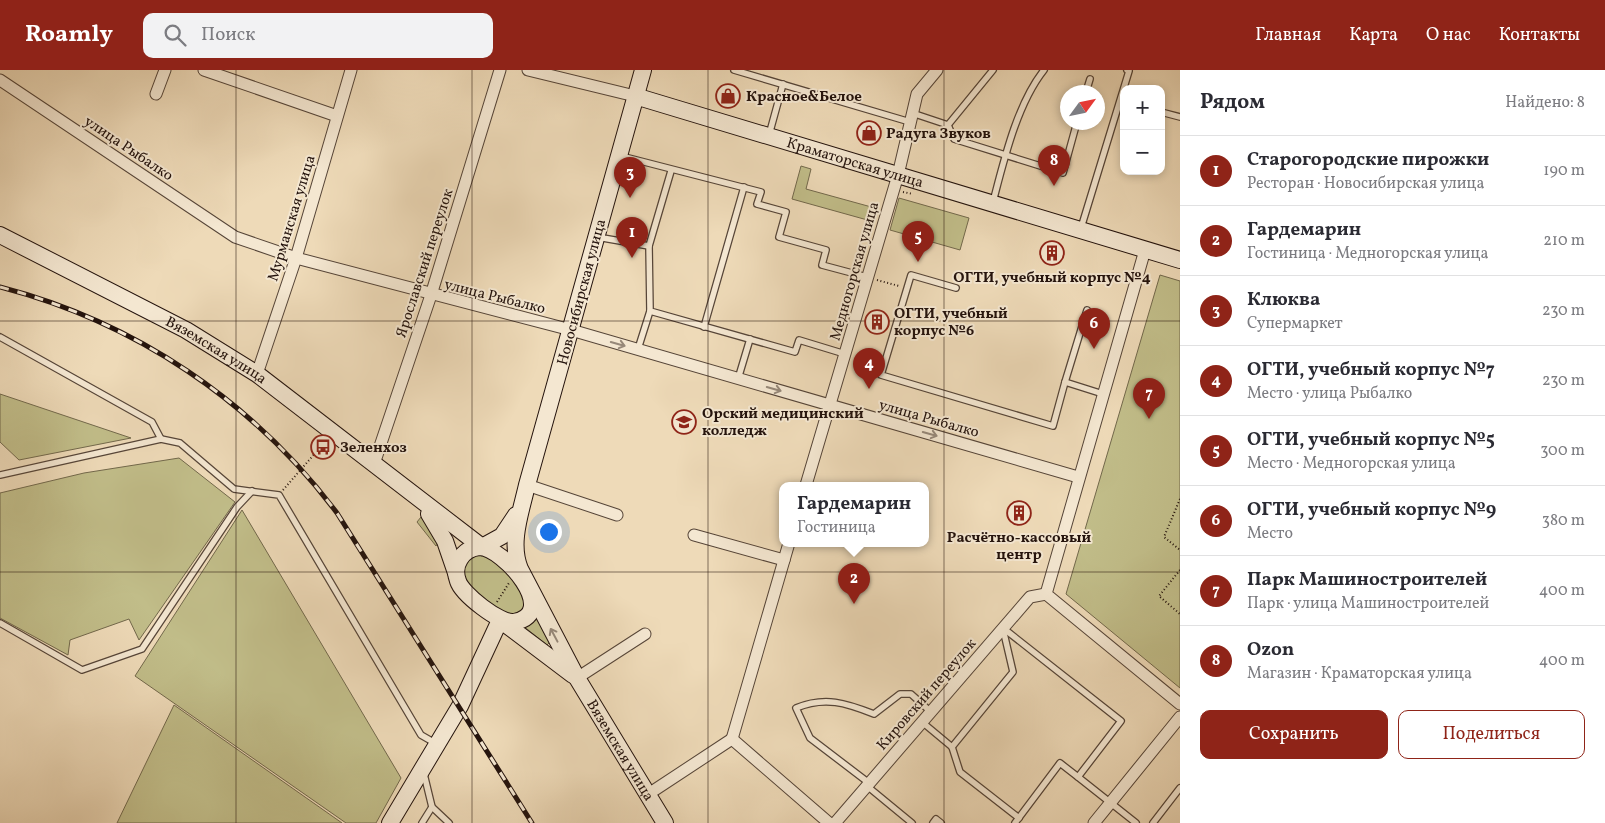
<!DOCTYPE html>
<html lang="ru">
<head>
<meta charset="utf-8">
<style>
	:root { --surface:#fff; --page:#f2f2f3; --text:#2b2b33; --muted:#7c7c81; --line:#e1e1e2; --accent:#8f2418 }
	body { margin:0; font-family:Vollkorn,serif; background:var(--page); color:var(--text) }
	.controls { position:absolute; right:15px; top:15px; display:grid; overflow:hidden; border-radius:10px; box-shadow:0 2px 8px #0003 }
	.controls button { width:45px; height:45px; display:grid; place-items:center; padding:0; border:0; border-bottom:1px solid var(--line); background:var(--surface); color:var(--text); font:25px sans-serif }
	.compass { position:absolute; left:1060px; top:15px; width:45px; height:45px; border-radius:50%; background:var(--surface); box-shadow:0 2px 8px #0003; rotate:57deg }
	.you { position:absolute; left:548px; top:461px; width:18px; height:18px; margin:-12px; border:4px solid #fff; border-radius:50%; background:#1a73e8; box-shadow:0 0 0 8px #1a73e833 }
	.badge { display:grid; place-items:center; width:32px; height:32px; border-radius:50%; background:var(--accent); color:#fff; font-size:16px; font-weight:700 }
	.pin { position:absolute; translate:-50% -41px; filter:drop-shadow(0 1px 2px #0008) }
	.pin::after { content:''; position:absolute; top:26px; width:18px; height:15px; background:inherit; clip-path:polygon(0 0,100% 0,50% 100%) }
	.popup { position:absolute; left:779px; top:412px; width:150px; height:65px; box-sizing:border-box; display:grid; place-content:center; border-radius:10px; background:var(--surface); filter:drop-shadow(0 1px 4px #0005); font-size:16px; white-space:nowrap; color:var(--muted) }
	.popup b { font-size:19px; color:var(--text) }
	.popup::after { content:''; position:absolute; left:50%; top:100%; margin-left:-10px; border:10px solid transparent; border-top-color:var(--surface) }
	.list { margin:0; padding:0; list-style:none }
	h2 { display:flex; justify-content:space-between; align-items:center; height:65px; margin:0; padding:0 20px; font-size:21px }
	h2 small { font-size:16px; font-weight:400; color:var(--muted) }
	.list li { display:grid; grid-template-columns:32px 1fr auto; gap:15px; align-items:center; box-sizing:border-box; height:70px; padding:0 20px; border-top:1px solid var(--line) }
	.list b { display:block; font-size:19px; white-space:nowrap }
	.list p { margin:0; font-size:16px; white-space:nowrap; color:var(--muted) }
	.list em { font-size:16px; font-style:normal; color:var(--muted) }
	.actions { display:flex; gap:10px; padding:15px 20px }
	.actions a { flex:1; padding:11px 0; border:1px solid var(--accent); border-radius:10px; text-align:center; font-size:18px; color:var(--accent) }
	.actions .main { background:var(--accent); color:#fff }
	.icon { flex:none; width:28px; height:28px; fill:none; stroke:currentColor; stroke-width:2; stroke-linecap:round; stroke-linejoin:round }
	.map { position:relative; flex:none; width:1180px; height:753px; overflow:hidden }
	header { display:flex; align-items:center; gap:30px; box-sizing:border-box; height:70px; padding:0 25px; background:var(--accent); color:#fff }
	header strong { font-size:24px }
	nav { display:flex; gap:28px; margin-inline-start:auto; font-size:18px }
	.search { width:350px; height:45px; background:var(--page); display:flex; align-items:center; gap:12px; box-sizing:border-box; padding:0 18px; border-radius:10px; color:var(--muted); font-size:19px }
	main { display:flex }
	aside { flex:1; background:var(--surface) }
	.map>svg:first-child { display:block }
</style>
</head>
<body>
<header>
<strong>Roamly</strong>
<div class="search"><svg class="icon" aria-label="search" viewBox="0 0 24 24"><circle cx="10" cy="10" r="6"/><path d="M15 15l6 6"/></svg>Поиск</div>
<nav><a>Главная</a><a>Карта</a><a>О нас</a><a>Контакты</a></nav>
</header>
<main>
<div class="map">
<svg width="1180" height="753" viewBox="0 0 1180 753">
	<rect width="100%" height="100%" fill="#eedab8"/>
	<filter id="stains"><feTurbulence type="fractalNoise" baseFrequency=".004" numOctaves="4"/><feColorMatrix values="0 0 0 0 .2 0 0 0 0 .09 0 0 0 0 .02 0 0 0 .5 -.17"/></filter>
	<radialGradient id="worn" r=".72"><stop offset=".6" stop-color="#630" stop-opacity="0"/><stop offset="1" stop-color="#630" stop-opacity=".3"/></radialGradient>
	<!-- green -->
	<g fill="#c1bd89" stroke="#72684b">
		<polygon points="801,96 811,99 806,119 875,138 871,151 792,129"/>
		<polygon points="899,128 969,148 960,180 890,160"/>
		<polygon points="1160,205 1180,211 1180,618 1066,524"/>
		<polygon points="0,324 131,368 19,390 0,372"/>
		<polygon points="179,388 235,432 139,570 129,549 70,570 68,585 0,548 0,423 84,403"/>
		<polygon points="242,440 401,708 376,753 346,753 135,606"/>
		<polygon points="421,447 439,471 436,476 417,452"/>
		<polygon points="477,484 489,485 522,519 527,528 522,541 506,547 469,517 463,505 466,492"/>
		<polygon points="535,542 550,572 547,575 522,555"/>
		<polygon points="174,635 342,753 117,753"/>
	</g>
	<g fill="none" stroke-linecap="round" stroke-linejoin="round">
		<!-- service casing -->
		<g stroke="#564538" stroke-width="8">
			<g id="service">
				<polyline points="734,0 910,52"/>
				<polyline points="1086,22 1090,9"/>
				<polyline points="1161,42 1180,47"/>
				<polyline points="912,43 948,55 993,0"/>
				<polyline points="948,55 954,69 1063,103 1077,52"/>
				<polyline points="769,65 783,14"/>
				<polyline points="621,86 761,122 757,134 786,142 779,167 826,180 822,195 867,207"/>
				<polyline points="671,101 649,176 650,241 795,282 799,270 845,284"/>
				<path d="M 993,132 C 1004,90 1017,34 1044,0"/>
				<polyline points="1081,158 1129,1 1127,0"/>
				<polyline points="597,167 649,176"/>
				<polyline points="956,218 911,205 881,305 1053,356 1065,312 1103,324"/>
				<polyline points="704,257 744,117"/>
				<polyline points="0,267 152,352 161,369"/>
				<polyline points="638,279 650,241"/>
				<polyline points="738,309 750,269"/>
				<polyline points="1065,312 1087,240"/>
				<polyline points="0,405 161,369 180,373 234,419 279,425 421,665 435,673"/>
				<polyline points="0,553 82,600 142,579 237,437 252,421"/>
				<polyline points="1003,558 1121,651 1078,707 1136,753"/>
				<polyline points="922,652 952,677 960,702 1019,748"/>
				<polyline points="952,677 1013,602 1003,559"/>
				<polyline points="424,704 432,737 449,753"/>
				<path d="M 869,713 L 810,668 L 796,638 C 825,626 846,633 874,644 L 900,624 L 911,624 L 931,642"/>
				<polyline points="867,716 912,753"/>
				<polyline points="422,753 432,737"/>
				<polyline points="933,753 936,749 941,753"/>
				<polyline points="1015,753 1060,693 1078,707"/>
				<polyline points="1153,753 1180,718"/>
			</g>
		</g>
		<!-- minor casing -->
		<g stroke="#564538" stroke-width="13">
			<g id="minor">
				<polyline points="204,0 337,46"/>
				<polyline points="528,0 635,26"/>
				<polyline points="0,10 235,167 296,188 571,260 1078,407"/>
				<polyline points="156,24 165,0"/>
				<polyline points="1145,180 1046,524 1180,634"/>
				<polyline points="257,304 296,188 351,0"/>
				<polyline points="374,394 431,225 500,0"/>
				<polyline points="527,415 617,445"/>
				<polyline points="806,415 898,105 917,24 937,0"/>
				<polyline points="694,465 784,490"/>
				<polyline points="577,608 645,564"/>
				<polyline points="732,669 789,473"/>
				<polyline points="732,669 829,753"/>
				<polyline points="647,725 732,669"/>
				<polyline points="835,753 1030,527 1046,524"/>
				<polyline points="1094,753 1180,647"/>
			</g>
		</g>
		<!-- secondary casing -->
		<g stroke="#24130d" stroke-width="18">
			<g id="secondary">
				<path id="s1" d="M 643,0 L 527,415 C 521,442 509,473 520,499 L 577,608 L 665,753"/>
				<path id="s2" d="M 635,26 L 1180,190"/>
				<path id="s3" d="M 0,165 L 186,260 L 257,304 L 482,477 L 502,466 L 516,445"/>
				<polyline points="429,444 445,471 456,503"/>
				<path d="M 479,477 C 504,477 561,544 514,552 C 500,554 462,524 458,511 C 455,503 456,495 460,489 C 464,482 471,478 479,477 Z"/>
				<polyline points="390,753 460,636 500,550 573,605"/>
			</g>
		</g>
		<!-- path -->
		<g stroke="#24130d" stroke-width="2" stroke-dasharray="1 2.5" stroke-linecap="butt">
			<polyline points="903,122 913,124"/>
			<polyline points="877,210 899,216"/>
			<polyline points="283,420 324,373"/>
			<polyline points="1180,429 1164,467 1180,480"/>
			<polyline points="1180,500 1159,526 1180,544"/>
			<polyline points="497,532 509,513"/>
		</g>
		<!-- service -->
		<use href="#service" stroke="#f4e7d1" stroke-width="5.5"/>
		<!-- minor -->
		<use href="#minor" stroke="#f4e7d1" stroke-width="11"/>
		<!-- secondary -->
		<use href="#secondary" stroke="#f4e7d1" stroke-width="16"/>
		<!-- rail casing -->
		<g stroke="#24130d" stroke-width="5">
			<path id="rail" d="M 0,217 C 135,252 253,331 337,443 L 532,753"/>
		</g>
		<!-- rail -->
		<use href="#rail" stroke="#f4e7d1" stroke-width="3" stroke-dasharray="9" stroke-linecap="butt"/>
	</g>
	<!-- one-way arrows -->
	<defs><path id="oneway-shaft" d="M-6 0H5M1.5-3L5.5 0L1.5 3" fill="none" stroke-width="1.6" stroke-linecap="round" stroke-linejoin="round" transform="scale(1.25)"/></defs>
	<g stroke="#968879">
		<use href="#oneway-shaft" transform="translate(618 274) rotate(16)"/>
		<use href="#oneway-shaft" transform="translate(774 319) rotate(16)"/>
		<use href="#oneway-shaft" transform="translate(930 364) rotate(16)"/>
		<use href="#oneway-shaft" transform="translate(554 565) rotate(-118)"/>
	</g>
	<!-- grid -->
	<path fill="none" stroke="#24130d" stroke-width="1" stroke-opacity="0.55" d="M 236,0 L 236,753M 472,0 L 472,753M 708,0 L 708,753M 944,0 L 944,753M 0,251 L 1180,251M 0,502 L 1180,502"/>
	<!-- icons -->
	<defs>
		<g id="shop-ring" transform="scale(1.25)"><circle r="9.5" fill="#f4e7d1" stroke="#8f2418" stroke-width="1.5"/><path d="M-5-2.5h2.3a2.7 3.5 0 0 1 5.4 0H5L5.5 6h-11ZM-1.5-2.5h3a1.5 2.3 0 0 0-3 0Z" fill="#8f2418"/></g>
		<g id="building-ring" transform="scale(1.25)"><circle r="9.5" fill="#f4e7d1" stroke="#8f2418" stroke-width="1.5"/><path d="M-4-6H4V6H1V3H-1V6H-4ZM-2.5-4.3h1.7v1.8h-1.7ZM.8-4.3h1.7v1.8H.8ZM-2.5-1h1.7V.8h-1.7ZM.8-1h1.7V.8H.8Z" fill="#8f2418"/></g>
		<g id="university-ring" transform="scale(1.25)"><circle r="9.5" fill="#f4e7d1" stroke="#8f2418" stroke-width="1.5"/><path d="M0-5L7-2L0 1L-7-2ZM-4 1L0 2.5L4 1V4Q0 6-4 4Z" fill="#8f2418"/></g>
		<g id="bus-ring" transform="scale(1.25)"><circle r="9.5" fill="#f4e7d1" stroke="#8f2418" stroke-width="1.5"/><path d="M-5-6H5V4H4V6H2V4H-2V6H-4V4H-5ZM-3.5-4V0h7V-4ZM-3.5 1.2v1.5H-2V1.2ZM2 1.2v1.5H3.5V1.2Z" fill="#8f2418"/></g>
	</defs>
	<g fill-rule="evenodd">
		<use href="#shop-ring" x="728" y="26"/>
		<use href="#shop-ring" x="869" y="63"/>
		<use href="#building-ring" x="1052" y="183"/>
		<use href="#building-ring" x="877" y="252"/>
		<use href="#university-ring" x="684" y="352"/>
		<use href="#bus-ring" x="323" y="377"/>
		<use href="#building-ring" x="1019" y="443"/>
	</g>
	<g text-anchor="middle" stroke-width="4" stroke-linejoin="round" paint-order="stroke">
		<!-- poi labels -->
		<g font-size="15" font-weight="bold" fill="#24130d" stroke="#f4e7d1" text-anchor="start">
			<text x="746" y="31">Красное&amp;Белое</text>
			<text x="886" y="68">Радуга Звуков</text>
			<text x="1052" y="212" text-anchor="middle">ОГТИ, учебный корпус №4</text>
			<text x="894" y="248">ОГТИ, учебный<tspan x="894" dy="17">корпус №6</tspan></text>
			<text x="702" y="348">Орский медицинский<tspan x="702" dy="17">колледж</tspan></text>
			<text x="340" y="382">Зеленхоз</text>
			<text x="1019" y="472" text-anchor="middle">Расчётно-кассовый<tspan x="1019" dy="17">центр</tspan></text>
		</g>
		<!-- street labels -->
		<g font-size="15" fill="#24130d" stroke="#f4e7d1">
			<text transform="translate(129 78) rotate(34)" y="5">улица Рыбалко</text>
			<text dy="5" stroke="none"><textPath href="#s2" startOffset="230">Краматорская улица</textPath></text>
			<text transform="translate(291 148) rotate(-73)" y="5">Мурманская улица</text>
			<text transform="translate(424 193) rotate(-72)" y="5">Ярославский переулок</text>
			<text transform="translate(854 201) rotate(-74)" y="5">Медногорская улица</text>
			<text transform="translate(581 222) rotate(-75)" y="5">Новосибирская улица</text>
			<text transform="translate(495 226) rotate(14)" y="5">улица Рыбалко</text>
			<text dy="5" stroke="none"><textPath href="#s3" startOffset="245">Вяземская улица</textPath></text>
			<text transform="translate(929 348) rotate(16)" y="5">улица Рыбалко</text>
			<text transform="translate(926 624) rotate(-49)" y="5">Кировский переулок</text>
			<text dy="5" stroke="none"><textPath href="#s1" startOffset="724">Вяземская улица</textPath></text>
		</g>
	</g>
	<rect width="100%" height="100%" filter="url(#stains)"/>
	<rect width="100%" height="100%" fill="url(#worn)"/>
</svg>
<div class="controls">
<button>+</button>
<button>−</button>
</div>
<svg class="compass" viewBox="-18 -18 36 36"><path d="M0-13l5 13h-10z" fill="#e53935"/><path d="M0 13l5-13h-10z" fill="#7c7c81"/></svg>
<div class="you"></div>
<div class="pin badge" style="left:632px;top:188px">1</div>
<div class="pin badge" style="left:854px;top:534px">2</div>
<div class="popup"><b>Гардемарин</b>Гостиница</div>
<div class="pin badge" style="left:630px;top:128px">3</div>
<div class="pin badge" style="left:869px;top:319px">4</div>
<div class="pin badge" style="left:918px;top:192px">5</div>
<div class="pin badge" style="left:1094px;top:279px">6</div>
<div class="pin badge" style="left:1149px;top:349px">7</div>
<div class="pin badge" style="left:1054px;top:116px">8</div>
</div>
<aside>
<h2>Рядом<small>Найдено: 8</small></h2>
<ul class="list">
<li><span class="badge">1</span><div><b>Старогородские пирожки</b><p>Ресторан · Новосибирская улица</p></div><em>190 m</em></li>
<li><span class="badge">2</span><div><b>Гардемарин</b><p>Гостиница · Медногорская улица</p></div><em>210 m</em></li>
<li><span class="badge">3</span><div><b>Клюква</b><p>Супермаркет</p></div><em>230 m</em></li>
<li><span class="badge">4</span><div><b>ОГТИ, учебный корпус №7</b><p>Место · улица Рыбалко</p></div><em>230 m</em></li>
<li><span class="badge">5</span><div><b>ОГТИ, учебный корпус №5</b><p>Место · Медногорская улица</p></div><em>300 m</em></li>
<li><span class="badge">6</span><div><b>ОГТИ, учебный корпус №9</b><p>Место</p></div><em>380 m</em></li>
<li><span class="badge">7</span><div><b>Парк Машиностроителей</b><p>Парк · улица Машиностроителей</p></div><em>400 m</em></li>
<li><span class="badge">8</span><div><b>Ozon</b><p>Магазин · Краматорская улица</p></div><em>400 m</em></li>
</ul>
<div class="actions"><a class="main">Сохранить</a><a>Поделиться</a></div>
</aside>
</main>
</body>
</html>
